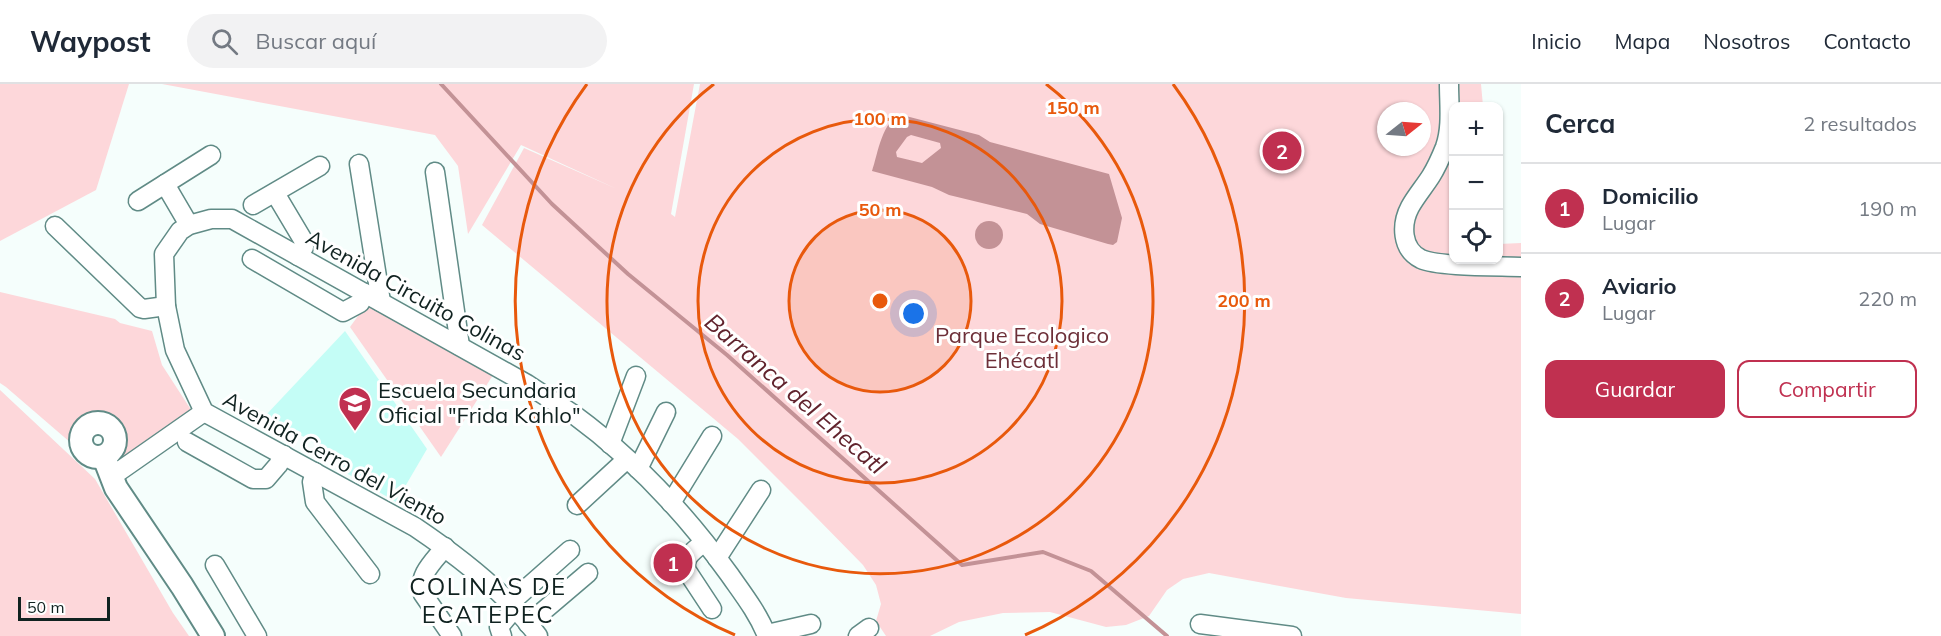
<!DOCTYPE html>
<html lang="es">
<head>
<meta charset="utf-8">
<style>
	:root { --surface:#fff; --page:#f2f2f3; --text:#1f2937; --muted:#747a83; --line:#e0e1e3; --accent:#c03050 }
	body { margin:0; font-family:Mulish,sans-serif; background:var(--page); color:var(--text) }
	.controls { position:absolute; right:18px; top:18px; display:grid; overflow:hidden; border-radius:12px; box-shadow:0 2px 4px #0004 }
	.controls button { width:54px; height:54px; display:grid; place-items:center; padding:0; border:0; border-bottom:2px solid var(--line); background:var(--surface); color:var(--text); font:30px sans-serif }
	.compass { position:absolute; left:1377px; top:18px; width:54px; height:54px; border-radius:50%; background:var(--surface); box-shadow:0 2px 4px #0004; rotate:73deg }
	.scale { position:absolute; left:18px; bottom:15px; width:92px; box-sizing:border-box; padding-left:6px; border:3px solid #102220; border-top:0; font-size:16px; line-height:21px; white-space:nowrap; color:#102220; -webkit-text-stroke:4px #fff; paint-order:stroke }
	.you { position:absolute; left:914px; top:230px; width:21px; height:21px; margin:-15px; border:4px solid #fff; border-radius:50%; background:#1a73e8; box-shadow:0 0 0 9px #1a73e833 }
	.badge { display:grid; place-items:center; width:39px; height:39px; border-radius:50%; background:var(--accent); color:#fff; font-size:20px; font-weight:700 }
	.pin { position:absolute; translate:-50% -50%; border:3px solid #fff; box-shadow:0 2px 6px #0006 }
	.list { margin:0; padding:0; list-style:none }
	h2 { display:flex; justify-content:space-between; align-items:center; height:78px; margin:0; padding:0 24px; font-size:26px }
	h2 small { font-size:20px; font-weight:400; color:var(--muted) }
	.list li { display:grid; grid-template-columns:39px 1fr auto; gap:18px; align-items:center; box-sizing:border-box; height:90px; padding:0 24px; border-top:2px solid var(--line) }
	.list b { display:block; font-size:22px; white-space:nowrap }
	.list p { margin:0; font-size:20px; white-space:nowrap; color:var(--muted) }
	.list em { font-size:20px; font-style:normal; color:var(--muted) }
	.actions { display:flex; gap:12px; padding:18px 24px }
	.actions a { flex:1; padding:14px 0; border:2px solid var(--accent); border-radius:12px; text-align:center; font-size:21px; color:var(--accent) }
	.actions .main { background:var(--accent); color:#fff }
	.icon { flex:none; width:33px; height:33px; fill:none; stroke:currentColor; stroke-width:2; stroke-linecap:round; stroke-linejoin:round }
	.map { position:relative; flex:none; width:1521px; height:552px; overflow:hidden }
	header { display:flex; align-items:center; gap:36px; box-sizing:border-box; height:84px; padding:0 30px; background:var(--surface); border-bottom:2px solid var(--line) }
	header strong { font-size:28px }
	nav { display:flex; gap:33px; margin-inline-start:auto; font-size:21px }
	.search { width:420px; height:54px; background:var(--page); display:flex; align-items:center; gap:15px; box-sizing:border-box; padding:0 21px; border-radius:33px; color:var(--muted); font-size:22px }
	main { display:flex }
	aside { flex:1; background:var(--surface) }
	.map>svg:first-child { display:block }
</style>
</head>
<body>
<header>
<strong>Waypost</strong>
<div class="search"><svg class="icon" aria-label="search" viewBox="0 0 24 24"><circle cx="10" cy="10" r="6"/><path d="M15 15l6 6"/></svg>Buscar aquí</div>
<nav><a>Inicio</a><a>Mapa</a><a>Nosotros</a><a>Contacto</a></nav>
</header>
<main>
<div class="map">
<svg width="1521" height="552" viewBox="0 0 1521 552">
	<rect width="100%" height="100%" fill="#f5fefc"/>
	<!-- built -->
	<polygon fill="#c4fdf6" points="345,247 427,365 396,418 341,386 345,377 266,331"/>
	<!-- green -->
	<g fill="#fdd7da" fill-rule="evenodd">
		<polygon points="0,0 129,0 96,106 0,157"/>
		<path d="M 162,0 L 694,0 L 671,130 L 675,133 L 700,0 L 1481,0 L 1483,22 L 1454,22 L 1454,176 L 1498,176 L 1499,160 L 1521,159 L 1521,530 L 1346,514 L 1209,489 L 1183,495 L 1167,506 L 1149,532 L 1126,541 L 1106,543 L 1050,528 L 1003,529 L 959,538 L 930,552 L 886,552 L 876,537 L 881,520 L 876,501 L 863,481 L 811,428 L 738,355 L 482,141 L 524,64 L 617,105 L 521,61 L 468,150 L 458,82 L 435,51 ZM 1386,27 L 1422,27 L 1422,63 L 1386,63 Z"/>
		<path d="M 0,208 L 115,235 L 120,239 L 152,247 L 162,281 L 195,332 L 118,378 C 126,358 127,340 106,328 C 85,328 76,340 71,359 L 6,303 L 0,299 Z"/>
		<polygon points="366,221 493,291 441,373 350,243"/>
		<polygon points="0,306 95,395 173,529 189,552 0,552"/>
	</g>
	<!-- water -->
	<g fill="#c39296" fill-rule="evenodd">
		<path d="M 902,31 L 979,51 L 990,58 L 1109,90 L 1122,134 L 1117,158 L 1113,161 L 1108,160 L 1040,140 L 1027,130 L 949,111 L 932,103 L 872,87 C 878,70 882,35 902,31 ZM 911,51 L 940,59 L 941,64 L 922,79 L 897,73 L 896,68 L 907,53 Z"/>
		<circle cx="989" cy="151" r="14"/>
	</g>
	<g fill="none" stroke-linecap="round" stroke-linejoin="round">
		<!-- stream -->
		<polyline stroke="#c39296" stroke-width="4" points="441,0 552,120 628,190 727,271 962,481 1043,468 1091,487 1167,552"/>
		<!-- minor casing -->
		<g stroke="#608b86" stroke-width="21">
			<g id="minor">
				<path d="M 1449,0 C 1449,21 1452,43 1445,63 C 1441,73 1436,84 1431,92 C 1424,103 1416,112 1410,123 C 1401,140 1401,165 1421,175 C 1438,183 1499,182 1521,183"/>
				<polyline points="359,80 381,218"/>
				<polyline points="435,88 460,262"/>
				<polyline points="165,100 189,141"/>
				<polyline points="275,109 303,156 304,163 298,172"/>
				<polyline points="138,117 211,71"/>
				<polyline points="253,121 320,82"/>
				<polyline points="55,142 140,224 144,225 166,222"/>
				<polyline points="252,175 343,228 360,219 365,209"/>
				<polyline points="187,358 253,395 266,395 278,381 284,371"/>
				<polyline points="610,360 636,292"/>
				<polyline points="638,385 666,328"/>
				<polyline points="315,388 312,398 315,418 370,490"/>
				<polyline points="111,393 204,328"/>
				<polyline points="671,419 712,352"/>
				<polyline points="577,421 627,375"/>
				<path d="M 704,458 C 694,467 682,473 687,487 L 712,525"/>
				<path d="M 445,463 C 434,477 417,491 423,510 L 452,552"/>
				<polyline points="717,474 761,406"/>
				<polyline points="215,481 257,552"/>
				<polyline points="509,520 570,466"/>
				<polyline points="528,540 588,489"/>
				<polyline points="1200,540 1292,552"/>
				<polyline points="767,550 811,540"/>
				<polyline points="502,552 499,543 514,525"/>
				<path d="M 538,552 C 507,509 458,472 415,443 L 204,328 L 175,266 L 166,222 L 164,170 L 180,147 L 189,141 L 211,135 L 232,135 L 527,300 C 542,310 558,320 573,330 C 633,374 685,429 729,490 C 743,510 758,529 767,552"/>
				<polyline points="858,552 869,544"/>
			</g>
		</g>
		<!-- major casing -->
		<g stroke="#608b86" stroke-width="26">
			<g id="major">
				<circle cx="98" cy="356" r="17"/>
				<polyline points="104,373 116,404 182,502 213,552"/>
			</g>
		</g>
		<!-- minor -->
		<use href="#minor" stroke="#fff" stroke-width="18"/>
		<!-- major -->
		<use href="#major" stroke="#fff" stroke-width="22"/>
	</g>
	<!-- distance rings -->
	<circle cx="880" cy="217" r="91" fill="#e8590c" fill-opacity=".12"/>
	<g fill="none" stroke="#e8590c" stroke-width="3">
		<circle cx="880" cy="217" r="91"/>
		<circle cx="880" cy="217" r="182"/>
		<path d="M1046 0A273 273 0 1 1 714 0"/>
		<path d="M735 551A364 364 0 0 1 587 0M1173 0A364 364 0 0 1 1025 551"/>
	</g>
	<!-- icons -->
	<defs>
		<g id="school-pin" transform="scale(1.725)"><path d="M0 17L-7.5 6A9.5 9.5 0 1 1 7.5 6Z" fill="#c03050" stroke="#fff"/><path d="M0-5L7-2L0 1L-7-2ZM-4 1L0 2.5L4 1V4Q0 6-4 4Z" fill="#fff"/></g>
	</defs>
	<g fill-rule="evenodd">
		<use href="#school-pin" x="355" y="319"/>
	</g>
	<g text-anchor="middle" stroke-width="6" stroke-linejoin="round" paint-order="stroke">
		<!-- street labels -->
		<g font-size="22" fill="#102220" stroke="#fff">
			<text transform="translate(416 211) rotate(29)" y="8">Avenida Circuito Colinas</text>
			<text transform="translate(335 374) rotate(29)" y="8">Avenida Cerro del Viento</text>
		</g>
		<!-- park labels -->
		<g font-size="22" fill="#6d2f38" stroke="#fff">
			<text x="1022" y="259">Parque Ecologico<tspan x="1022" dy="25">Ehécatl</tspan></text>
		</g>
		<!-- poi labels -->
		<g font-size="22" fill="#102220" stroke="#fff" text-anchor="start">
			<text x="378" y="314">Escuela Secundaria<tspan x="378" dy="25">Oficial "Frida Kahlo"</tspan></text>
		</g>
		<!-- water labels -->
		<g font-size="24" font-style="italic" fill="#61232d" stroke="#fff">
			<text transform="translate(795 310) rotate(41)" y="8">Barranca del Ehecatl</text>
		</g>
		<!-- neighbourhood labels -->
		<g font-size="24" letter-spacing="1.5" fill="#102220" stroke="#fff">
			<text x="488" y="511">COLINAS DE<tspan x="488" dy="28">ECATEPEC</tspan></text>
		</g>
	</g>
	<circle cx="880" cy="217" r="9" fill="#e8590c" stroke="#fff" stroke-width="3"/>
	<g font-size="18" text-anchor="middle" font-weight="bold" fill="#e8590c" stroke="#fff" stroke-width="6" stroke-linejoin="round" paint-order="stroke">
		<text x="1073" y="30">150 m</text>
		<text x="880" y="41">100 m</text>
		<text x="880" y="132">50 m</text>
		<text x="1244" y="223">200 m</text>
	</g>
</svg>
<div class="controls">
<button>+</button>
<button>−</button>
<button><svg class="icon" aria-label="locate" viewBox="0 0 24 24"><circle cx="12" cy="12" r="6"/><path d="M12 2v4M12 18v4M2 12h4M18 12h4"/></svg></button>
</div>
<svg class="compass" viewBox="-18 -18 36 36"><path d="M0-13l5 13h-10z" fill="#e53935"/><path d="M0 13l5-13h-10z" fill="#747a83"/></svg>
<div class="scale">50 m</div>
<div class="you"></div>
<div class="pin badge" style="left:673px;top:479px">1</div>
<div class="pin badge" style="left:1282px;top:67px">2</div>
</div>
<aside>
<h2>Cerca<small>2 resultados</small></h2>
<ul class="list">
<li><span class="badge">1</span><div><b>Domicilio</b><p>Lugar</p></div><em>190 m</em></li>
<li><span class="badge">2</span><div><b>Aviario</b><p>Lugar</p></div><em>220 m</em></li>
</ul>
<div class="actions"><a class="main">Guardar</a><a>Compartir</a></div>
</aside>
</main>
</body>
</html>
